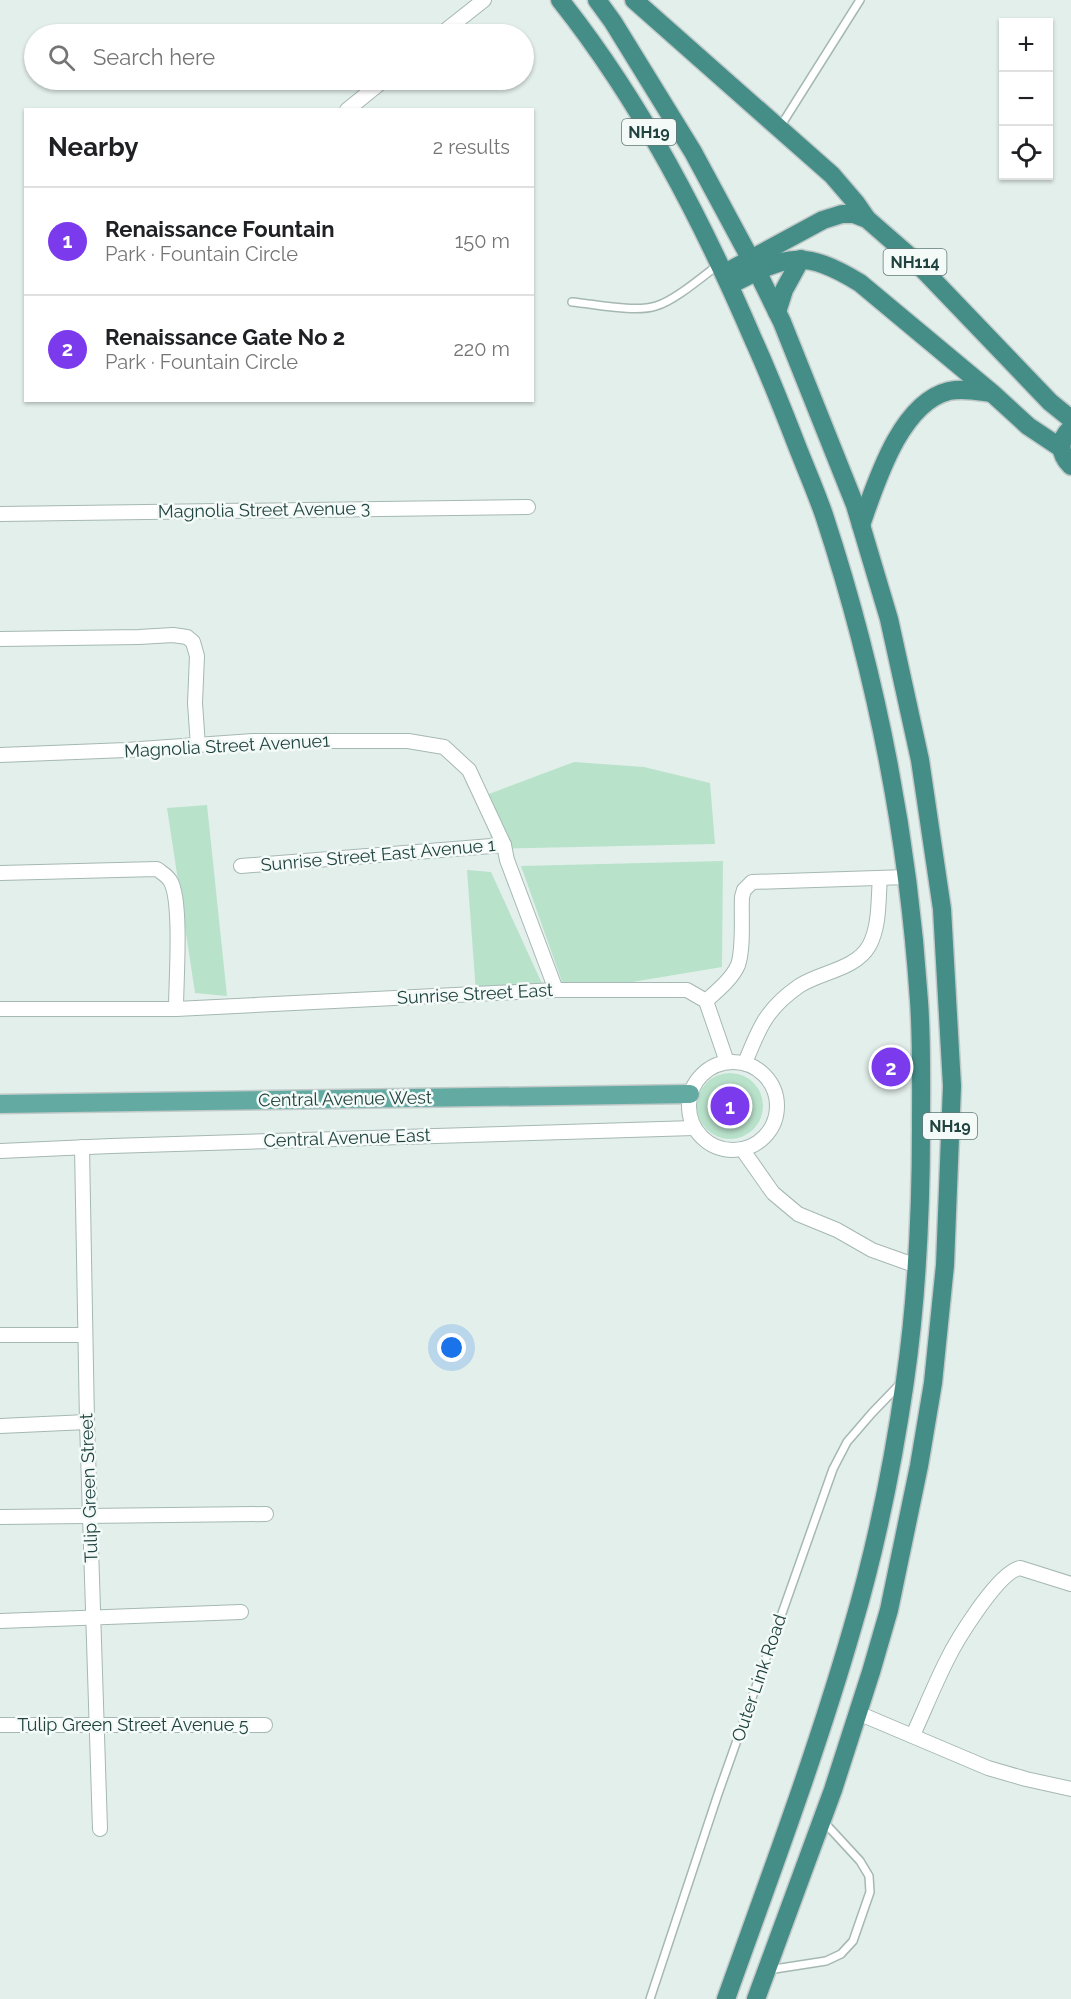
<!DOCTYPE html>
<html lang="en">
<head>
<meta charset="utf-8">
<style>
	:root { --surface:#fff; --page:#f2f2f2; --text:#202124; --muted:#757577; --line:#e0e0e0; --accent:#7c3aed }
	body { margin:0; font-family:Raleway,sans-serif; background:var(--page); color:var(--text) }
	.controls { position:absolute; right:18px; top:18px; display:grid; overflow:hidden; border-radius:0px; box-shadow:0 2px 4px #0004 }
	.controls button { width:54px; height:54px; display:grid; place-items:center; padding:0; border:0; border-bottom:2px solid var(--line); background:var(--surface); color:var(--text); font:30px sans-serif }
	.you { position:absolute; left:452px; top:1348px; width:21px; height:21px; margin:-15px; border:4px solid #fff; border-radius:50%; background:#1a73e8; box-shadow:0 0 0 9px #1a73e833 }
	.badge { display:grid; place-items:center; width:39px; height:39px; border-radius:50%; background:var(--accent); color:#fff; font-size:20px; font-weight:700 }
	.pin { position:absolute; translate:-50% -50%; border:3px solid #fff; box-shadow:0 2px 6px #0006 }
	.list { margin:0; padding:0; list-style:none }
	h2 { display:flex; justify-content:space-between; align-items:center; height:78px; margin:0; padding:0 24px; font-size:26px }
	h2 small { font-size:20px; font-weight:400; color:var(--muted) }
	.list li { display:grid; grid-template-columns:39px 1fr auto; gap:18px; align-items:center; box-sizing:border-box; height:108px; padding:0 24px; border-top:2px solid var(--line) }
	.list b { display:block; font-size:22px; white-space:nowrap }
	.list p { margin:0; font-size:20px; white-space:nowrap; color:var(--muted) }
	.list em { font-size:20px; font-style:normal; color:var(--muted) }
	.icon { flex:none; width:33px; height:33px; fill:none; stroke:currentColor; stroke-width:2; stroke-linecap:round; stroke-linejoin:round }
	.map { position:relative; flex:none; width:1071px; height:1999px; overflow:hidden }
	.search { position:absolute; background:var(--surface); box-shadow:0 2px 4px #0004; left:24px; top:24px; width:510px; height:66px; display:flex; align-items:center; gap:15px; box-sizing:border-box; padding:0 21px; border-radius:33px; color:var(--muted); font-size:22px }
	.panel { position:absolute; background:var(--surface); box-shadow:0 2px 4px #0004; left:24px; top:108px; width:510px; height:294px; border-radius:0px }
	.map>svg:first-child { display:block }
</style>
</head>
<body>
<div class="map">
<svg width="1071" height="1999" viewBox="0 0 1071 1999">
	<rect width="100%" height="100%" fill="#e3efeb"/>
	<!-- green -->
	<g fill="#b9e2cb">
		<polygon points="574,762 644,767 710,783 715,844 491,849 489,794"/>
		<polygon points="207,805 227,996 195,993 167,808"/>
		<polygon points="723,861 722,967 566,993 521,866"/>
		<polygon points="467,870 491,872 544,988 476,993"/>
		<circle cx="730" cy="1106" r="33"/>
	</g>
	<g fill="none" stroke-linecap="round" stroke-linejoin="round">
		<!-- service casing -->
		<g stroke="#a5b8b4" stroke-width="10">
			<g id="service">
				<polyline points="780,127 860,0"/>
				<path d="M 572,302 C 595,304 635,313 656,306 C 674,301 702,277 718,265"/>
				<polyline points="768,1970 826,1961 841,1954 853,1941 870,1892 869,1876 860,1861 824,1822"/>
				<polyline points="650,1999 718,1794 833,1469 847,1442 872,1413 899,1385"/>
			</g>
		</g>
		<!-- minor casing -->
		<g stroke="#a5b8b4" stroke-width="16">
			<g id="minor">
				<polyline points="441,34 484,0"/>
				<polyline points="347,110 384,80"/>
				<polyline points="0,514 528,507"/>
				<polyline points="0,639 139,637 173,635 187,637 193,642 197,656 195,703 198,746"/>
				<polyline points="0,755 126,750 253,741 408,741 444,747 469,770 504,845"/>
				<polyline points="241,866 504,845 507,860 556,990"/>
				<path d="M 0,873 L 157,869 C 162,873 168,876 171,882 C 182,904 176,981 176,1009 L 556,990 L 687,990 L 706,1001 L 727,1062"/>
				<path d="M 706,1001 C 717,991 732,979 738,965 C 744,947 741,916 742,897 L 744,890 L 752,882 L 907,877"/>
				<polyline points="0,1009 176,1009"/>
				<circle cx="733" cy="1106" r="44"/>
				<path d="M 745,1063 C 759,1028 766,1009 799,986 C 820,972 855,970 869,946 C 880,926 878,900 880,878"/>
				<polyline points="82,1147 87,1422 100,1829"/>
				<polyline points="742,1149 773,1193 798,1214 837,1230 872,1250 917,1266"/>
				<polyline points="0,1151 111,1146 694,1128"/>
				<polyline points="0,1335 85,1335"/>
				<polyline points="0,1426 87,1422"/>
				<polyline points="0,1517 266,1514"/>
				<polyline points="0,1621 241,1612"/>
				<polyline points="858,1713 988,1768 1026,1779 1071,1789"/>
				<polyline points="0,1725 265,1725"/>
				<path d="M 913,1735 C 924,1711 934,1686 946,1662 C 956,1641 998,1572 1020,1568 L 1071,1584"/>
			</g>
		</g>
		<!-- primary casing -->
		<g stroke="#c1cac9" stroke-width="21">
			<polyline id="primary" points="0,1104 690,1094"/>
		</g>
		<!-- trunk casing -->
		<g stroke="#c1cac9" stroke-width="21">
			<g id="trunk">
				<path d="M 560,0 C 641,102 702,220 753,339 C 769,374 783,410 797,446 C 806,469 816,492 824,515 C 876,673 908,836 919,1001 C 922,1043 921,1086 921,1128 C 921,1212 917,1298 905,1381 C 893,1464 876,1548 852,1629 C 816,1754 770,1876 726,1999"/>
				<polyline points="597,0 613,22 693,152 757,271 782,322 855,505 889,619 920,760 942,909 952,1086 945,1265 933,1383 919,1466 889,1610 871,1672 833,1790 756,1999"/>
				<polyline points="634,0 832,175 856,203 867,219"/>
				<polyline points="725,273 823,220 842,214 854,214 867,219 914,260 1050,402 1071,419"/>
				<path d="M 730,285 C 786,256 803,248 860,283 L 992,393 L 1028,426 L 1061,448"/>
				<polyline points="777,312 784,290 801,259"/>
				<path d="M 1071,428 C 1058,440 1059,454 1071,466"/>
				<path d="M 861,525 C 876,483 900,403 949,391 C 963,388 977,391 991,393"/>
			</g>
		</g>
		<!-- service -->
		<use href="#service" stroke="#fff" stroke-width="7"/>
		<!-- minor -->
		<use href="#minor" stroke="#fff" stroke-width="14"/>
		<!-- primary -->
		<use href="#primary" stroke="#62aaa2" stroke-width="18"/>
		<!-- trunk -->
		<use href="#trunk" stroke="#458e88" stroke-width="18"/>
	</g>
	<g text-anchor="middle" stroke-width="5" stroke-linejoin="round" paint-order="stroke">
		<!-- shield labels -->
		<g fill="#f4faf8" stroke="#607a76" stroke-width="1.5">
			<rect x="622" y="119" width="54" height="26" rx="4.5"/>
			<rect x="883.5" y="249" width="63" height="26" rx="4.5"/>
			<rect x="923" y="1113" width="54" height="26" rx="4.5"/>
		</g>
		<g font-size="16" font-weight="bold" fill="#20433f">
			<text x="649" y="138">NH19</text>
			<text x="915" y="268">NH114</text>
			<text x="950" y="1132">NH19</text>
		</g>
		<!-- street labels -->
		<g font-size="18" fill="#20433f" stroke="#f4faf8">
			<text transform="translate(264 510) rotate(-1)" y="6">Magnolia Street Avenue 3</text>
			<text transform="translate(227 746) rotate(-3)" y="6">Magnolia Street Avenue1</text>
			<text transform="translate(378 855) rotate(-5)" y="6">Sunrise Street East Avenue 1</text>
			<text transform="translate(475 994) rotate(-3)" y="6">Sunrise Street East</text>
			<text transform="translate(345 1099) rotate(-1)" y="6">Central Avenue West</text>
			<text transform="translate(347 1138) rotate(-2)" y="6">Central Avenue East</text>
			<text transform="translate(89 1488) rotate(-92)" y="6">Tulip Green Street</text>
			<text transform="translate(759 1678) rotate(-71)" y="6">Outer Link Road</text>
			<text x="133" y="1731">Tulip Green Street Avenue 5</text>
		</g>
	</g>
</svg>
<div class="controls">
<button>+</button>
<button>−</button>
<button><svg class="icon" aria-label="locate" viewBox="0 0 24 24"><circle cx="12" cy="12" r="6"/><path d="M12 2v4M12 18v4M2 12h4M18 12h4"/></svg></button>
</div>
<div class="you"></div>
<div class="pin badge" style="left:730px;top:1106px">1</div>
<div class="pin badge" style="left:891px;top:1067px">2</div>
<div class="search"><svg class="icon" aria-label="search" viewBox="0 0 24 24"><circle cx="10" cy="10" r="6"/><path d="M15 15l6 6"/></svg>Search here</div>
<section class="panel">
<h2>Nearby<small>2 results</small></h2>
<ul class="list">
<li><span class="badge">1</span><div><b>Renaissance Fountain</b><p>Park · Fountain Circle</p></div><em>150 m</em></li>
<li><span class="badge">2</span><div><b>Renaissance Gate No 2</b><p>Park · Fountain Circle</p></div><em>220 m</em></li>
</ul>
</section>
</div>
</body>
</html>
